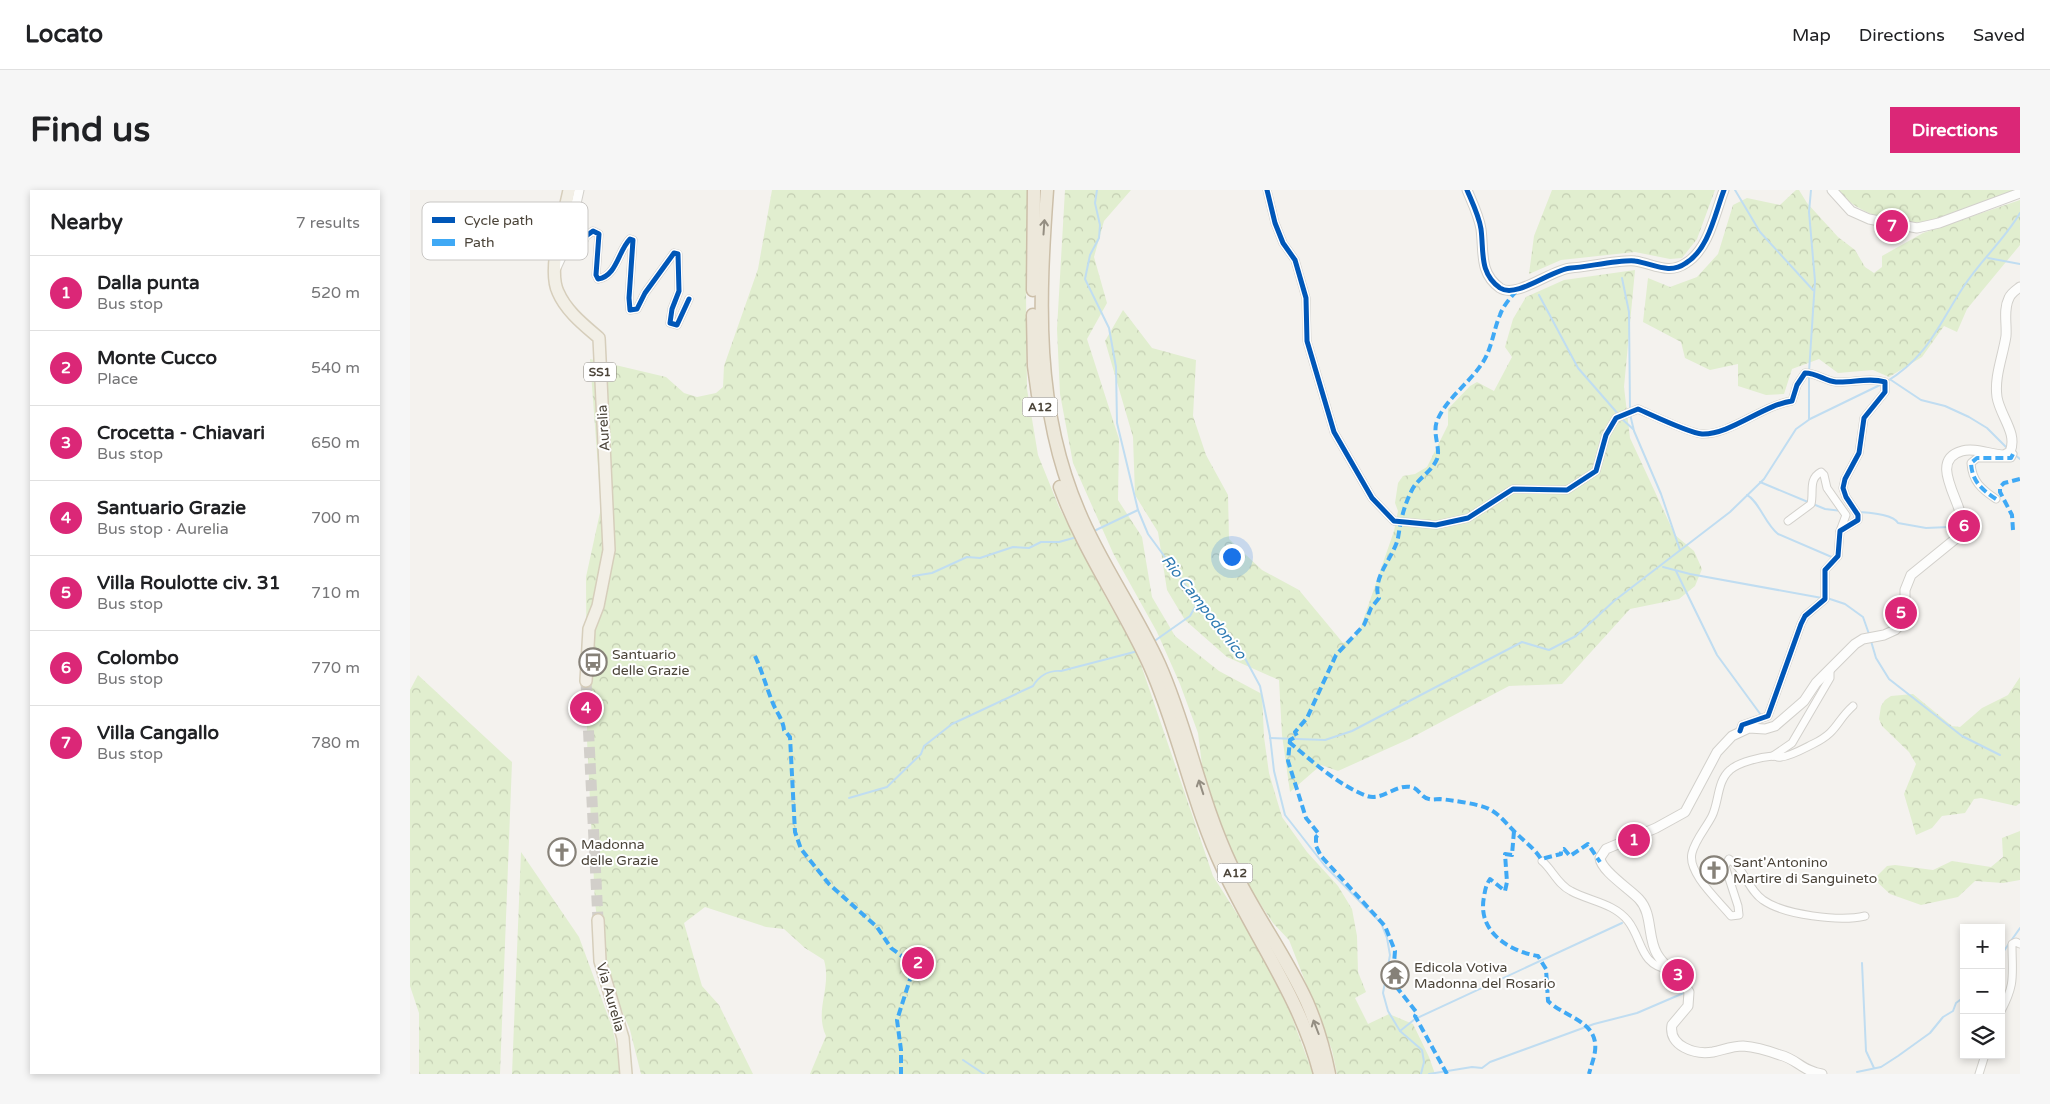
<!DOCTYPE html>
<html lang="en">
<head>
<meta charset="utf-8">
<style>
	:root { --surface:#fff; --page:#f6f6f6; --text:#202124; --muted:#757577; --line:#e0e0e0; --accent:#db2777 }
	body { margin:0; font-family:"Varela Round",sans-serif; background:var(--page); color:var(--text) }
	.controls { position:absolute; right:15px; bottom:15px; display:grid; overflow:hidden; border-radius:0px; box-shadow:0 2px 8px #0003 }
	.controls button { width:45px; height:45px; display:grid; place-items:center; padding:0; border:0; border-bottom:1px solid var(--line); background:var(--surface); color:var(--text); font:25px sans-serif }
	.you { position:absolute; left:821px; top:366px; width:18px; height:18px; margin:-12px; border:4px solid #fff; border-radius:50%; background:#1a73e8; box-shadow:0 0 0 8px #1a73e833 }
	.badge { display:grid; place-items:center; width:32px; height:32px; border-radius:50%; background:var(--accent); color:#fff; font-size:16px; font-weight:700 }
	.pin { position:absolute; translate:-50% -50%; border:2px solid #fff; box-shadow:0 1px 5px #0006 }
	.list { margin:0; padding:0; list-style:none }
	h2 { display:flex; justify-content:space-between; align-items:center; height:65px; margin:0; padding:0 20px; font-size:21px }
	h2 small { font-size:16px; font-weight:400; color:var(--muted) }
	.list li { display:grid; grid-template-columns:32px 1fr auto; gap:15px; align-items:center; box-sizing:border-box; height:75px; padding:0 20px; border-top:1px solid var(--line) }
	.list b { display:block; font-size:19px; white-space:nowrap }
	.list p { margin:0; font-size:16px; white-space:nowrap; color:var(--muted) }
	.list em { font-size:16px; font-style:normal; color:var(--muted) }
	.icon { flex:none; width:28px; height:28px; fill:none; stroke:currentColor; stroke-width:2; stroke-linecap:round; stroke-linejoin:round }
	.map { position:relative; flex:none; width:1610px; height:884px; overflow:hidden; border-radius:0px }
	header { display:flex; align-items:center; gap:30px; box-sizing:border-box; height:70px; padding:0 25px; background:var(--surface); border-bottom:1px solid var(--line) }
	header strong { font-size:24px }
	nav { display:flex; gap:28px; margin-inline-start:auto; font-size:18px }
	.intro { display:flex; align-items:center; justify-content:space-between; box-sizing:border-box; height:120px; padding:0 30px }
	h1 { margin:0; font-size:35px }
	.button { padding:12px 22px; border-radius:0px; background:var(--accent); color:#fff; font-size:18px; font-weight:700 }
	main { display:flex; gap:30px; padding:0 30px }
	aside { flex:1; background:var(--surface); border-radius:0px; box-shadow:0 2px 8px #0003 }
	.map>svg:first-child { display:block }
</style>
</head>
<body>
<header>
<strong>Locato</strong>
<nav><a>Map</a><a>Directions</a><a>Saved</a></nav>
</header>
<div class="intro"><h1>Find us</h1><a class="button">Directions</a></div>
<main>
<aside>
<h2>Nearby<small>7 results</small></h2>
<ul class="list">
<li><span class="badge">1</span><div><b>Dalla punta</b><p>Bus stop</p></div><em>520 m</em></li>
<li><span class="badge">2</span><div><b>Monte Cucco</b><p>Place</p></div><em>540 m</em></li>
<li><span class="badge">3</span><div><b>Crocetta - Chiavari</b><p>Bus stop</p></div><em>650 m</em></li>
<li><span class="badge">4</span><div><b>Santuario Grazie</b><p>Bus stop · Aurelia</p></div><em>700 m</em></li>
<li><span class="badge">5</span><div><b>Villa Roulotte civ. 31</b><p>Bus stop</p></div><em>710 m</em></li>
<li><span class="badge">6</span><div><b>Colombo</b><p>Bus stop</p></div><em>770 m</em></li>
<li><span class="badge">7</span><div><b>Villa Cangallo</b><p>Bus stop</p></div><em>780 m</em></li>
</ul>
</aside>
<div class="map">
<svg width="1610" height="884" viewBox="0 0 1610 884">
	<defs>
		<pattern id="forest-crowns" width="20" height="18" patternUnits="userSpaceOnUse" patternTransform="scale(1.25)"><rect width="20" height="18" fill="#e1eecf"/><path d="M2 6a3 3 0 1 1 6 0M12 15a3 3 0 1 1 6 0" fill="none" stroke="#c3cdb2"/></pattern>
	</defs>
	<rect width="100%" height="100%" fill="#f4f2ee"/>
	<!-- forest -->
	<g fill="url(#forest-crowns)">
		<path d="M 362,0 L 620,0 L 616,102 L 617,199 L 628,265 L 649,317 L 697,410 L 727,463 L 803,686 L 845,752 L 880,822 L 903,884 L 400,884 L 416,846 C 404,820 422,798 414,770 L 395,758 L 374,739 L 356,737 L 295,717 L 274,733 L 292,796 L 309,815 L 343,884 L 231,884 L 220,840 L 192,772 L 185,712 L 177,550 L 176,387 L 191,318 L 180,169 L 256,187 L 274,203 L 287,207 L 306,203 L 313,197 L 314,176 L 348,79 Z"/>
		<polygon points="655,0 721,0 694,31 684,67 697,113 677,149 709,249 708,310 732,347 742,407 765,446 809,481 852,504 854,547 859,583 872,627 897,662 928,696 942,719 947,746 948,782 956,802 945,808 958,834 979,824 1003,834 1019,867 1025,884 927,884 922,860 879,750 863,733 837,694 814,644 793,583 788,543 770,494 747,442 703,363 663,273 650,204 647,139"/>
		<polygon points="1142,0 1305,0 1287,49 1272,68 1260,69 1225,62 1151,70 1119,84 1124,46"/>
		<polygon points="1386,0 1389,0 1397,13 1428,47 1445,60 1455,77 1464,83 1472,77 1472,66 1513,43 1610,10 1610,55 1557,119 1547,142 1534,136 1512,167 1479,187 1463,180 1428,183 1409,169 1382,179 1374,204 1356,205 1328,196 1328,174 1300,180 1275,168 1271,152 1233,132 1238,88 1260,97 1287,87 1308,64 1323,15 1337,8 1370,15"/>
		<path d="M 1428,0 L 1605,0 L 1601,5 C 1572,14 1541,29 1512,32 C 1484,35 1445,23 1428,0 Z"/>
		<polygon points="1225,80 1214,197 1220,248 1265,345 1284,361 1292,379 1285,396 1269,409 1220,419 1152,494 1099,496 999,549 928,581 911,575 880,602 872,545 869,490 817,467 775,430 757,400 748,342 725,305 723,247 695,151 713,120 742,158 786,170 783,226 796,265 818,305 819,349 852,380 889,400 933,453 948,445 984,341 988,321 985,313 988,293 993,286 1005,284 1017,277 1038,235 1038,219 1060,196 1067,192 1084,201 1102,167 1095,157 1103,129 1116,107 1154,90"/>
		<polygon points="8,485 102,572 90,884 9,884 9,823 0,796 0,500"/>
		<polygon points="1610,487 1610,613 1606,616 1571,608 1564,609 1555,623 1532,626 1522,638 1506,645 1494,604 1506,574 1499,562 1472,536 1469,529 1471,516 1475,510 1481,506 1503,504 1542,536 1550,537 1572,518 1598,505"/>
		<polygon points="1610,641 1610,690 1593,693 1565,691 1548,707 1511,715 1480,704 1466,691 1466,687 1477,676 1485,675 1523,680 1542,671 1581,677 1593,667 1592,648"/>
		<polygon points="111,662 169,747 202,837 213,884 102,884"/>
	</g>
	<g fill="none" stroke-linecap="round" stroke-linejoin="round">
		<!-- stream -->
		<g stroke="#c0ddf1" stroke-width="2">
			<polyline points="687,0 685,13 690,35 689,48 680,65 675,89 699,138 706,177 707,233 728,320 738,344 788,412 830,459 850,496 860,546 864,581 875,625 915,676 971,733 977,748 980,765 973,803 978,821 990,841 1012,860 1014,872 1011,884"/>
			<polyline points="1325,0 1350,42 1403,100"/>
			<polyline points="1578,68 1610,74"/>
			<polyline points="1212,88 1219,122 1220,220"/>
			<polyline points="1129,105 1168,178 1209,225"/>
			<polyline points="1399,182 1405,91 1399,22 1401,0"/>
			<polyline points="1399,186 1399,229"/>
			<polyline points="1481,190 1511,210 1535,216 1559,227 1577,238 1597,258"/>
			<path d="M 1476,192 C 1519,166 1528,135 1554,96 C 1571,70 1594,50 1610,23"/>
			<polyline points="1220,224 1224,241 1251,304 1270,360"/>
			<polyline points="1212,229 1223,239"/>
			<polyline points="1604,264 1610,269"/>
			<polyline points="1350,292 1398,312"/>
			<path d="M 1337,305 C 1349,311 1355,334 1368,344 L 1424,368"/>
			<polyline points="1403,314 1415,319 1432,321"/>
			<path d="M 1449,322 C 1459,323 1483,324 1488,333 L 1516,338 L 1539,337"/>
			<polyline points="684,341 728,320"/>
			<polyline points="1253,377 1280,384 1412,408"/>
			<polyline points="1266,381 1307,465 1351,525"/>
			<polyline points="503,386 522,383 557,367 570,368 603,357 619,358 631,352 649,352 667,347"/>
			<polyline points="1417,408 1435,414 1453,427 1459,444"/>
			<polyline points="1461,451 1466,468 1479,489 1552,546 1590,565"/>
			<polyline points="743,452 780,426 788,412"/>
			<polyline points="860,548 915,550 942,541 1112,452 1139,460 1166,446 1204,411 1320,322 1354,289 1386,239 1400,229 1472,194"/>
			<path d="M 439,608 L 477,597 L 511,564 L 514,556 L 542,534 L 623,496 C 629,486 639,480 651,481 L 728,461"/>
			<polyline points="1591,765 1610,738"/>
			<polyline points="1452,773 1456,861 1464,878"/>
			<polyline points="990,841 1005,829 1212,733"/>
			<polyline points="553,870 574,884"/>
			<polyline points="1447,882 1471,877 1488,866 1520,843 1533,827 1543,821 1546,813 1554,807"/>
			<polyline points="1019,884 1062,877 1072,878 1080,872 1184,834 1227,823 1276,802"/>
		</g>
		<!-- primary-tunnel -->
		<polyline stroke="#d2cfca" stroke-width="11" stroke-dasharray="11 5.5" stroke-linecap="butt" points="176,491 188,730"/>
		<!-- minor casing -->
		<g stroke="#d2d0cb" stroke-width="9">
			<g id="minor">
				<path d="M 857,0 L 865,33 L 873,53 L 885,70 L 896,108 L 897,151 L 924,242 L 962,308 L 984,331 L 1026,335 L 1058,328 L 1103,299 L 1157,300 L 1186,281 L 1196,245 L 1206,228 L 1228,219 C 1242,225 1279,243 1292,244 C 1320,245 1353,215 1382,211 L 1387,195 L 1395,183 C 1407,183 1415,191 1426,192 C 1443,193 1459,187 1475,192 L 1475,202 L 1454,228 L 1449,263 L 1435,289 L 1433,298 L 1436,307 L 1448,325 L 1448,330 L 1430,341 L 1428,366 L 1415,380 L 1415,409 L 1395,426 L 1391,434 L 1358,526 L 1332,535 L 1330,541"/>
				<path d="M 162,36 L 169,42 L 166,52 L 169,61 L 176,46 L 183,41 L 189,44 L 186,85 L 188,89 C 207,86 208,61 220,49 L 223,50 L 219,108 L 220,120 L 227,119 L 235,103 L 264,63 L 268,64 L 269,101 L 262,119 L 260,133 L 267,135 L 279,109"/>
				<path d="M 1586,309 C 1571,299 1562,291 1561,273 L 1567,268 L 1601,268 L 1603,264 L 1600,262"/>
				<path d="M 1378,331 L 1401,314 C 1404,302 1398,289 1411,282 L 1414,285 L 1417,298 L 1436,325 L 1430,341"/>
				<path d="M 1443,516 C 1426,531 1428,542 1403,554 C 1393,559 1381,566 1371,567 C 1366,568 1368,566 1363,566 C 1351,567 1329,572 1320,580 C 1307,591 1309,612 1302,626 C 1296,638 1285,650 1282,663 C 1277,683 1309,711 1321,726 L 1329,725 L 1328,716 L 1315,676 L 1319,669 C 1335,679 1338,700 1353,710 C 1374,725 1430,732 1455,726"/>
				<polyline points="1363,566 1382,553 1420,488 1420,481"/>
				<path d="M 1132,671 C 1142,679 1148,695 1161,701 C 1179,711 1204,713 1218,731 C 1233,750 1229,775 1260,780"/>
				<path d="M 1591,821 C 1606,793 1602,785 1602,754 L 1606,752 L 1610,754"/>
				<polyline points="1569,884 1575,865"/>
			</g>
		</g>
		<!-- tertiary casing -->
		<g stroke="#d2d0cb" stroke-width="11">
			<g id="tertiary">
				<path d="M 1057,0 C 1062,12 1069,26 1071,39 C 1074,62 1069,83 1090,98 C 1107,109 1142,79 1161,78 C 1176,77 1214,69 1225,71 C 1244,74 1259,85 1276,73 C 1299,59 1305,23 1314,0"/>
				<polyline points="1422,0 1441,21 1459,29 1507,38 1529,33 1610,3"/>
				<polyline points="146,78 157,54 169,0"/>
				<path d="M 1412,884 C 1392,881 1387,869 1370,865 C 1359,861 1345,857 1333,856 C 1322,856 1313,860 1303,862 C 1285,865 1258,856 1262,835 L 1278,816 L 1279,802 C 1271,787 1255,778 1247,764 C 1237,747 1243,724 1229,709 C 1220,699 1191,681 1190,668 L 1196,659 L 1246,638 L 1275,622 L 1307,562 L 1322,546 L 1339,538 L 1355,539 L 1365,536 L 1394,511 L 1406,493 L 1445,454 L 1453,449 L 1474,445 L 1485,440 L 1492,433 L 1495,422 L 1495,400 L 1501,385 L 1549,346 C 1551,341 1552,336 1552,331 C 1551,311 1518,270 1552,261 C 1565,257 1581,265 1594,265 L 1600,262 C 1608,243 1590,226 1587,207 C 1584,187 1593,166 1596,146 C 1597,133 1593,120 1599,108 C 1601,103 1606,100 1610,97"/>
			</g>
		</g>
		<!-- primary casing -->
		<g stroke="#d6cebb" stroke-width="14">
			<g id="primary">
				<path d="M 159,0 C 154,26 137,79 148,102 C 156,121 174,135 189,148 L 199,360 L 188,416 L 179,439 L 176,491"/>
				<polyline points="188,730 190,771 213,848 216,884"/>
			</g>
		</g>
		<!-- motorway casing -->
		<g stroke="#ccbfa9" stroke-width="15">
			<g id="motorway">
				<path d="M 637,0 C 629,110 624,218 669,322 C 691,375 725,421 749,474 C 778,539 790,610 821,675 C 843,722 875,764 897,812 C 907,835 914,859 919,884"/>
				<polyline points="623,100 624,0"/>
				<polyline points="623,125 624,176 628,205"/>
				<path d="M 650,297 C 673,360 712,415 740,476 C 769,541 782,613 813,679 C 845,748 891,809 910,884"/>
			</g>
		</g>
		<!-- minor -->
		<use href="#minor" stroke="#fdfdfc" stroke-width="7"/>
		<!-- tertiary -->
		<use href="#tertiary" stroke="#fdfdfc" stroke-width="9"/>
		<!-- primary -->
		<use href="#primary" stroke="#f2efe6" stroke-width="11"/>
		<!-- motorway -->
		<use href="#motorway" stroke="#ede8db" stroke-width="12"/>
		<!-- quiet -->
		<g stroke="#3fa9f5" stroke-width="4" stroke-dasharray="8 4" stroke-linecap="butt">
			<path d="M 1586,309 C 1571,299 1562,291 1561,273 L 1567,268 L 1601,268 L 1603,264 L 1600,262"/>
			<polyline points="1603,340 1602,325 1590,302 1590,297 1594,293 1610,289"/>
			<path d="M 345,466 C 352,481 356,496 362,511 C 366,522 373,529 374,540 L 380,547 L 385,642 L 391,659 L 419,694 L 467,737 L 481,758 L 500,772 L 502,783 L 487,830 L 491,860 L 491,884"/>
			<path d="M 879,552 C 902,571 928,595 957,606 C 973,611 985,594 1001,597 C 1009,598 1011,608 1019,609 C 1023,610 1026,609 1030,609 C 1041,610 1069,614 1079,619 C 1091,625 1098,636 1107,644 C 1116,653 1124,658 1131,669 L 1151,664 L 1151,660 L 1154,659 L 1160,666 L 1178,654 L 1190,672"/>
			<path d="M 1104,641 L 1102,665 L 1095,664 L 1097,692 L 1095,701 L 1080,689 C 1076,695 1075,700 1074,707 C 1067,741 1098,761 1128,766 L 1136,779 L 1138,811 C 1154,827 1189,831 1185,861 C 1184,869 1181,876 1179,884"/>
			<path d="M 1037,884 L 1005,826 L 1007,823 L 985,795 L 983,786 L 985,761 L 975,736 L 911,666 L 906,656 L 906,647 L 909,644 L 896,628 L 878,571 L 880,550 L 887,546 L 885,542 L 897,528 L 926,465 L 954,435 L 961,418 L 969,408 C 961,388 984,367 988,348 C 991,329 994,315 1003,298 C 1010,287 1022,281 1027,269 C 1031,258 1022,244 1027,231 C 1036,209 1058,194 1071,175 C 1082,160 1083,141 1090,125 C 1093,116 1101,107 1107,100"/>
		</g>
		<!-- cycleway casing -->
		<g stroke="#fff" stroke-width="8">
			<g id="cycleway">
				<path d="M 857,0 L 865,33 L 873,53 L 885,70 L 896,108 L 897,151 L 924,242 L 962,308 L 984,331 L 1026,335 L 1058,328 L 1103,299 L 1157,300 L 1186,281 L 1196,245 L 1206,228 L 1228,219 C 1242,225 1279,243 1292,244 C 1320,245 1353,215 1382,211 L 1387,195 L 1395,183 C 1407,183 1415,191 1426,192 C 1443,193 1459,187 1475,192 L 1475,202 L 1454,228 L 1449,263 L 1435,289 L 1433,298 L 1436,307 L 1448,325 L 1448,330 L 1430,341 L 1428,366 L 1415,380 L 1415,409 L 1395,426 L 1391,434 L 1358,526 L 1332,535 L 1330,541"/>
				<path d="M 1057,0 C 1062,12 1069,26 1071,39 C 1074,62 1069,83 1090,98 C 1107,109 1142,79 1161,78 C 1176,77 1214,69 1225,71 C 1244,74 1259,85 1276,73 C 1299,59 1305,23 1314,0"/>
				<path d="M 162,36 L 169,42 L 166,52 L 169,61 L 176,46 L 183,41 L 189,44 L 186,85 L 188,89 C 207,86 208,61 220,49 L 223,50 L 219,108 L 220,120 L 227,119 L 235,103 L 264,63 L 268,64 L 269,101 L 262,119 L 260,133 L 267,135 L 279,109"/>
			</g>
		</g>
		<!-- cycleway -->
		<use href="#cycleway" stroke="#0057b8" stroke-width="5"/>
	</g>
	<!-- one-way arrows -->
	<defs><path id="oneway-shaft" d="M-6 0H5M1.5-3L5.5 0L1.5 3" fill="none" stroke-width="1.6" stroke-linecap="round" stroke-linejoin="round" transform="scale(1.25)"/></defs>
	<g stroke="#948e82">
		<use href="#oneway-shaft" transform="translate(634 37) rotate(-86)"/>
		<use href="#oneway-shaft" transform="translate(791 597) rotate(-108)"/>
		<use href="#oneway-shaft" transform="translate(906 837) rotate(-111)"/>
	</g>
	<!-- icons -->
	<defs>
		<g id="bus-ring" transform="scale(1.4375)"><circle r="9.5" fill="#fff" stroke="#868178" stroke-width="1.5"/><path d="M-5-6H5V4H4V6H2V4H-2V6H-4V4H-5ZM-3.5-4V0h7V-4ZM-3.5 1.2v1.5H-2V1.2ZM2 1.2v1.5H3.5V1.2Z" fill="#868178"/></g>
		<g id="church-ring" transform="scale(1.4375)"><circle r="9.5" fill="#fff" stroke="#868178" stroke-width="1.5"/><path d="M-1.2-6h2.4v3.5h3.3v2.4h-3.3V6h-2.4V-.1h-3.3v-2.4h3.3Z" fill="#868178"/></g>
		<g id="temple-ring" transform="scale(1.4375)"><circle r="9.5" fill="#fff" stroke="#868178" stroke-width="1.5"/><path d="M0-6L5-2H3V0L6.5 2.5H4V6H1.5V3h-3V6H-4V2.5H-6.5L-3 0V-2H-5Z" fill="#868178"/></g>
	</defs>
	<g fill-rule="evenodd">
		<use href="#bus-ring" x="183" y="472"/>
		<use href="#church-ring" x="152" y="662"/>
		<use href="#church-ring" x="1304" y="680"/>
		<use href="#temple-ring" x="985" y="785"/>
	</g>
	<g text-anchor="middle" stroke-width="4" stroke-linejoin="round" paint-order="stroke">
		<!-- shield labels -->
		<g fill="#fff" stroke="#817c74" stroke-width="1">
			<rect x="174" y="172.5" width="32" height="19" rx="4"/>
			<rect x="612.5" y="207.5" width="35" height="19" rx="4"/>
			<rect x="807.5" y="673.5" width="35" height="19" rx="4"/>
		</g>
		<g font-size="12" font-weight="bold" fill="#4b4439">
			<text x="190" y="186">SS1</text>
			<text x="630" y="221">A12</text>
			<text x="825" y="687">A12</text>
		</g>
		<!-- street labels -->
		<g font-size="14" fill="#4b4439" stroke="#fff">
			<text transform="translate(193 238) rotate(-94)" y="5">Aurelia</text>
			<text transform="translate(201 807) rotate(74)" y="5">Via Aurelia</text>
		</g>
		<!-- poi labels -->
		<g font-size="14" fill="#4b4439" stroke="#fff" text-anchor="start">
			<text x="202" y="469">Santuario<tspan x="202" dy="16">delle Grazie</tspan></text>
			<text x="171" y="659">Madonna<tspan x="171" dy="16">delle Grazie</tspan></text>
			<text x="1323" y="677">Sant'Antonino<tspan x="1323" dy="16">Martire di Sanguineto</tspan></text>
			<text x="1004" y="782">Edicola Votiva<tspan x="1004" dy="16">Madonna del Rosario</tspan></text>
		</g>
		<!-- water labels -->
		<g font-size="15" font-style="italic" fill="#2e7ab2" stroke="#fff">
			<text transform="translate(794 417) rotate(52)" y="5">Rio Campodonico</text>
		</g>
	</g>
	<!-- legend -->
	<rect x="12" y="12" width="166" height="58" rx="8" fill="#fff" stroke="#c9c7c4" stroke-width="1"/>
	<rect x="22" y="27" width="23" height="6" fill="#0057b8"/>
	<rect x="22" y="49" width="23" height="7" fill="#3fa9f5"/>
	<g font-size="14" fill="#4b4439">
		<text x="54" y="35">Cycle path</text>
		<text x="54" y="57">Path</text>
	</g>
</svg>
<div class="controls">
<button>+</button>
<button>−</button>
<button><svg class="icon" aria-label="layers" viewBox="0 0 24 24"><path d="M12 4l9 5-9 5-9-5zM3 14l9 5 9-5"/></svg></button>
</div>
<div class="you"></div>
<div class="pin badge" style="left:1224px;top:650px">1</div>
<div class="pin badge" style="left:508px;top:773px">2</div>
<div class="pin badge" style="left:1268px;top:785px">3</div>
<div class="pin badge" style="left:176px;top:518px">4</div>
<div class="pin badge" style="left:1491px;top:423px">5</div>
<div class="pin badge" style="left:1554px;top:336px">6</div>
<div class="pin badge" style="left:1482px;top:36px">7</div>
</div>
</main>
</body>
</html>
